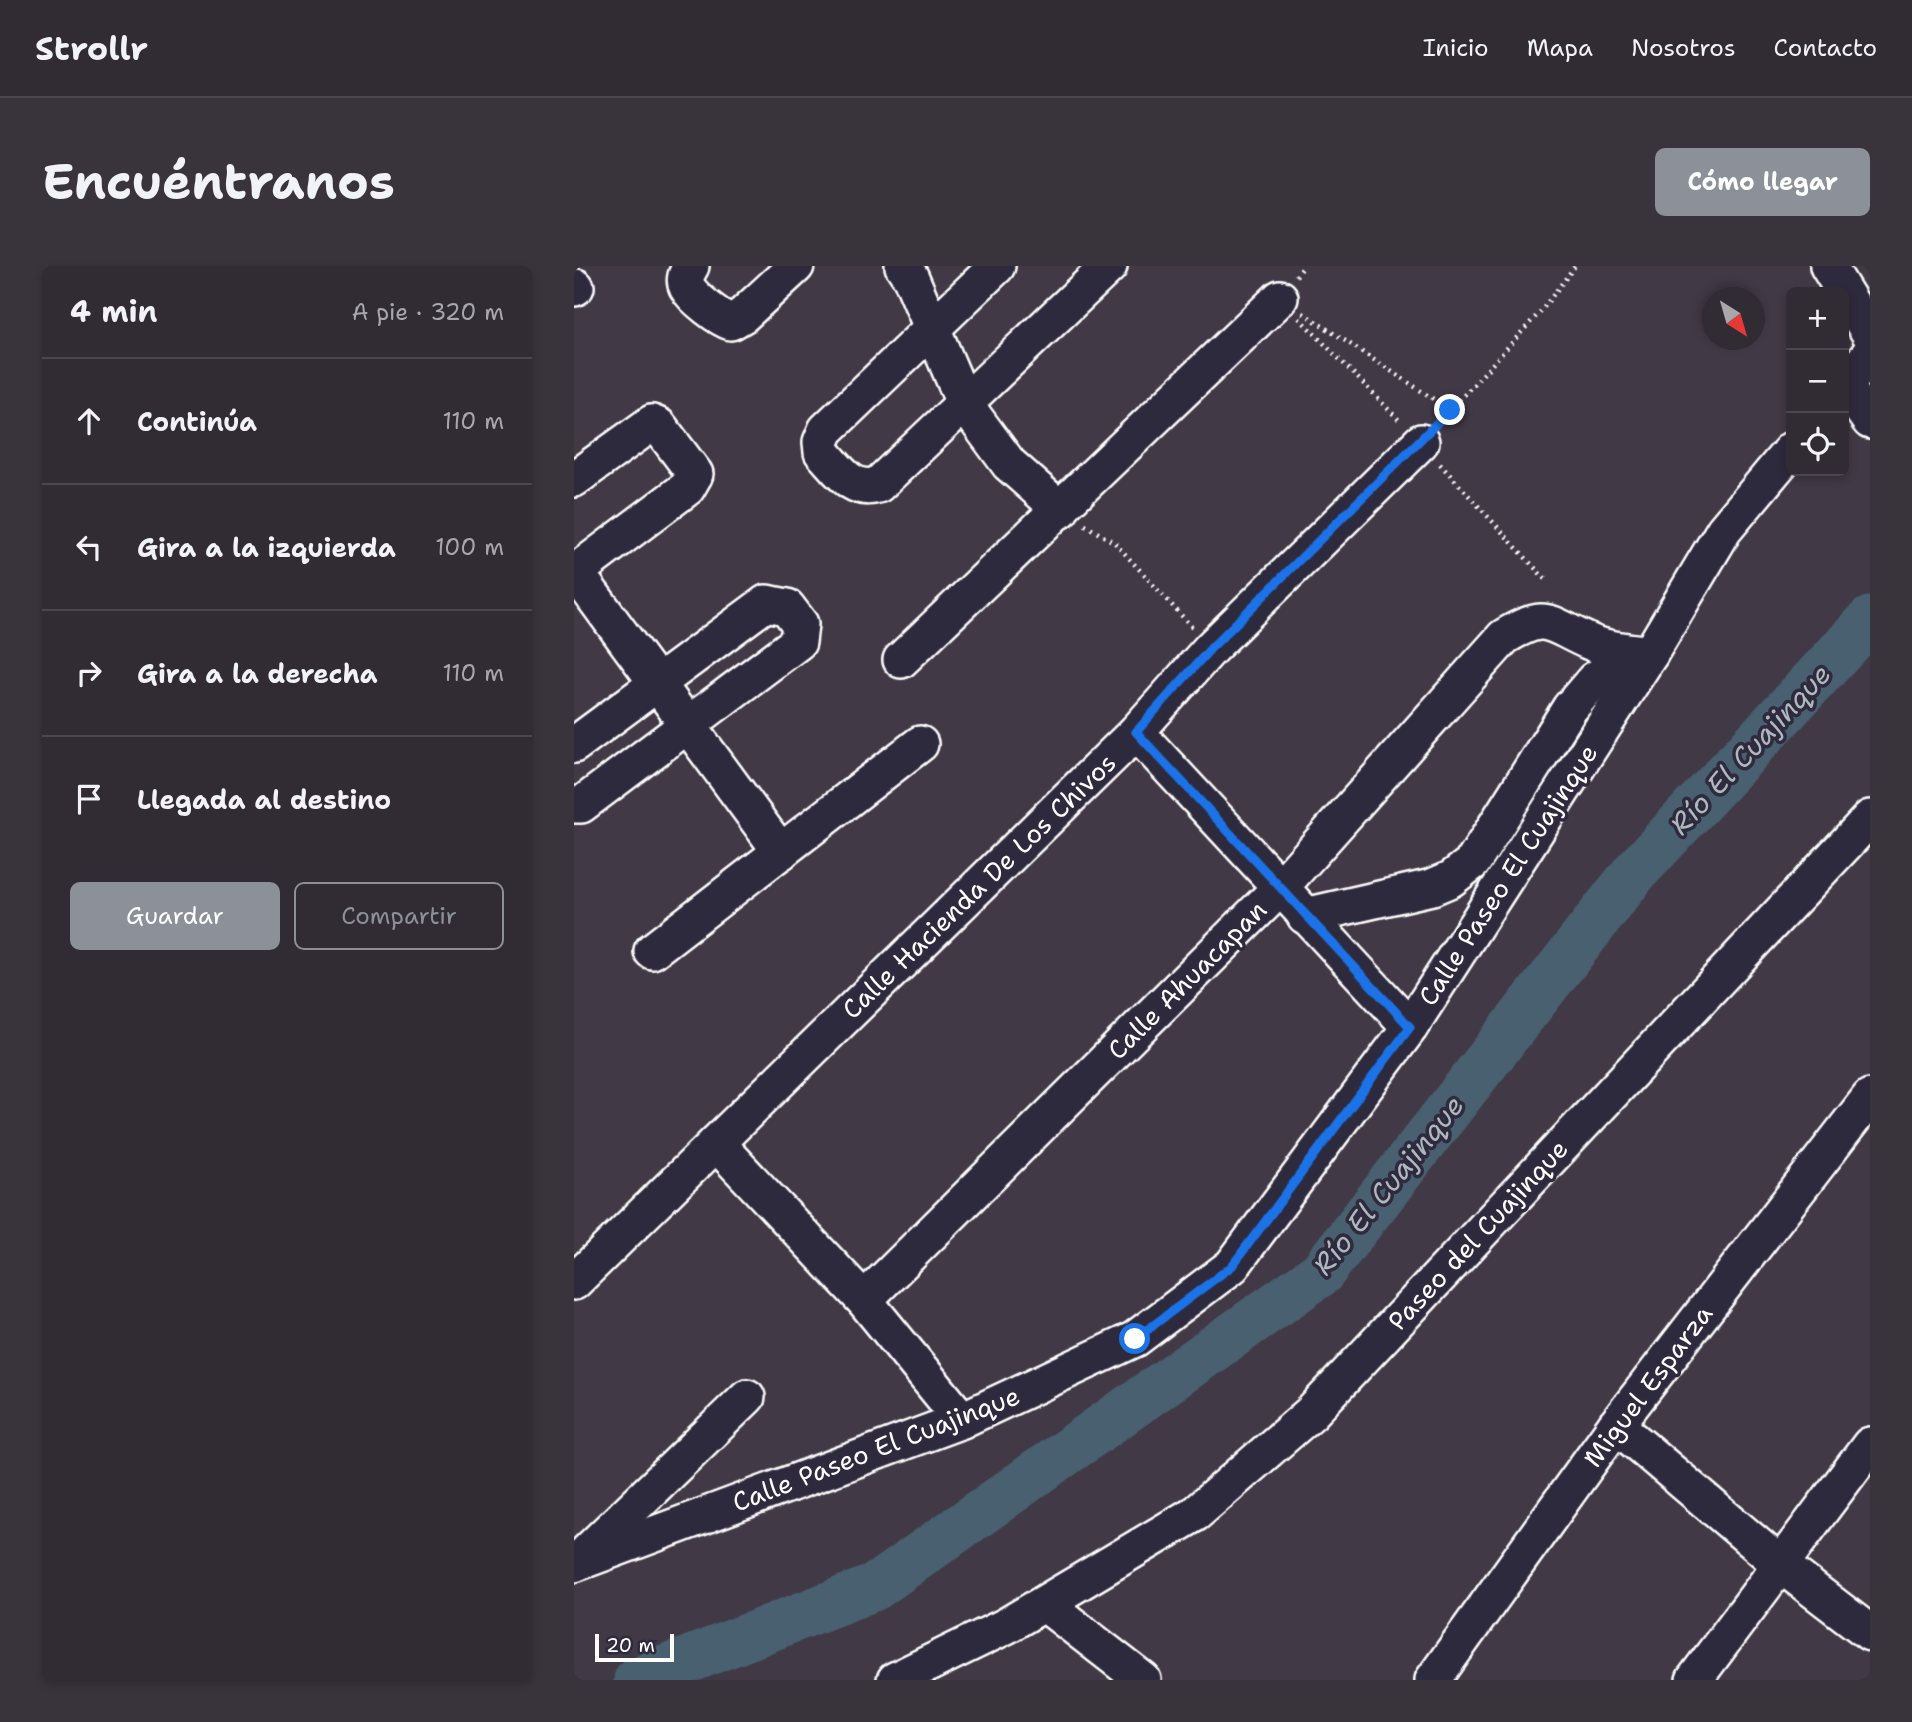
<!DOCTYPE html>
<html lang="es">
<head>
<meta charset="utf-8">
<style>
	:root { --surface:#312b34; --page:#39333c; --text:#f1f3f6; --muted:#a8a7ac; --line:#4c474f; --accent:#8c9099 }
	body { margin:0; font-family:"Shantell Sans",sans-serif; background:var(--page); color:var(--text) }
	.controls { position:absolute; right:21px; top:21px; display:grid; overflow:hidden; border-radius:10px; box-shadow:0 4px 10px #0003 }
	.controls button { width:63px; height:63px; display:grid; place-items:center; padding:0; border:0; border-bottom:2px solid var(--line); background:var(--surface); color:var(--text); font:35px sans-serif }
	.compass { position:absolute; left:1128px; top:21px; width:63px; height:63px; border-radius:50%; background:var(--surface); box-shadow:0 4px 10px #0003; rotate:143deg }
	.scale { position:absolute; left:21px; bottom:18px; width:79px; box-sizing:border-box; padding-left:7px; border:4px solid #fff; border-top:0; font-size:19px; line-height:24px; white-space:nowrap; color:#fff; -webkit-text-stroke:5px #2f2a3d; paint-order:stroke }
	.stop { position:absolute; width:21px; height:21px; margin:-16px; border:5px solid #1a73e8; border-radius:50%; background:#fff }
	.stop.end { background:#1a73e8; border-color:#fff; box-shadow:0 2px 7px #0008 }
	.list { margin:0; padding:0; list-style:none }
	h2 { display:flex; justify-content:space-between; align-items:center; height:91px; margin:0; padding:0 28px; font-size:30px }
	h2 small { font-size:23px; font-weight:400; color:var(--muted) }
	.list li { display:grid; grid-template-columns:46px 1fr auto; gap:21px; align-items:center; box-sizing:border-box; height:126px; padding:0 28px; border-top:2px solid var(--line) }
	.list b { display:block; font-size:26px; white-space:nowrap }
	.list em { font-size:23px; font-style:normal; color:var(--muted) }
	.actions { display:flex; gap:14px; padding:21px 28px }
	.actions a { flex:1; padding:16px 0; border:2px solid var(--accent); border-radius:10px; text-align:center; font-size:24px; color:var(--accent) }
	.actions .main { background:var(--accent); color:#fff }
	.icon { flex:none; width:38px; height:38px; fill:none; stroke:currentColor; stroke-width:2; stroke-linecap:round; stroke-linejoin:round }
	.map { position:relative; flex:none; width:1296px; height:1414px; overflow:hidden; border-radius:10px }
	header { display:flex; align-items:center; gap:42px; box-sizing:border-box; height:98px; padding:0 35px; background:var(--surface); border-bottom:2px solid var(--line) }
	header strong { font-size:33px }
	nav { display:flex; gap:38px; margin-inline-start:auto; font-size:24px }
	.intro { display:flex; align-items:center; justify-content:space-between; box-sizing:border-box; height:168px; padding:0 42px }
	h1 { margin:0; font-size:49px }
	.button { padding:18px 32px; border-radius:10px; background:var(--accent); color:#fff; font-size:24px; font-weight:700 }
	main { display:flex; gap:42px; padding:0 42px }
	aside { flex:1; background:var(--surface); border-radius:10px; box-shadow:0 4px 10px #0003 }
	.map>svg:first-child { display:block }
</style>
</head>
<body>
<header>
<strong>Strollr</strong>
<nav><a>Inicio</a><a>Mapa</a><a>Nosotros</a><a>Contacto</a></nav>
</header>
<div class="intro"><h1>Encuéntranos</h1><a class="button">Cómo llegar</a></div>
<main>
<aside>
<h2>4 min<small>A pie · 320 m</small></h2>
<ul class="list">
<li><svg class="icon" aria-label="ahead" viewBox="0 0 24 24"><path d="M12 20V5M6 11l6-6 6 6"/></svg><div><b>Continúa</b></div><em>110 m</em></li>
<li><svg class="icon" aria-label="left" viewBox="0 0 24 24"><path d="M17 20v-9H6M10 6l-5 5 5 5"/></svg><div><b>Gira a la izquierda</b></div><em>100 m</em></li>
<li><svg class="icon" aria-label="right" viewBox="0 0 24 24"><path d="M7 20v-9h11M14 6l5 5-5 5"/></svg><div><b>Gira a la derecha</b></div><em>110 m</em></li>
<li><svg class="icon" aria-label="arrive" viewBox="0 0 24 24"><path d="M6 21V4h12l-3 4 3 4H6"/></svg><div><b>Llegada al destino</b></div></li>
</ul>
<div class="actions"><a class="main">Guardar</a><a>Compartir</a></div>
</aside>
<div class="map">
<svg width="1296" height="1414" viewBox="0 0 1296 1414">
	<rect width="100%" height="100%" fill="#413945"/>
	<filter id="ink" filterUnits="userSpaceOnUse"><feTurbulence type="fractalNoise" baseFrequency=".0143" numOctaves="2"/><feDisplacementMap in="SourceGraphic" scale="14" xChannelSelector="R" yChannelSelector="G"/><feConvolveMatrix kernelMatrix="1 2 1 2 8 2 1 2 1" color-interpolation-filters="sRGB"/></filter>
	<g filter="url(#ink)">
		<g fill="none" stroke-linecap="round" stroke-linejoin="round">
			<!-- river -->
			<polyline stroke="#486170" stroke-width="47" points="63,1414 301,1321 747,1007 1061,606 1296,354"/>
			<!-- minor casing -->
			<g stroke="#fff" stroke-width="40">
				<g id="minor">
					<path d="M 117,0 C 113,7 109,13 113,21 C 119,32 146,53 157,56 L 169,49 L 222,0"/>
					<polyline points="329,0 337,12 390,137 435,198 487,244"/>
					<path d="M 423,0 L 252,164 L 247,176 L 248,186 C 265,204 278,227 304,219 L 535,0"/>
					<polyline points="1254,0 1296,68"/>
					<polyline points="0,22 2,21"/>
					<polyline points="1271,120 1296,155"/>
					<polyline points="1270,122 1296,87"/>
					<polyline points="0,213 78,157 85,160 121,208 113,222 0,307"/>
					<polyline points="0,304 207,586"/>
					<polyline points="327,394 706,32"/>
					<polyline points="562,466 836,761"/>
					<polyline points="0,479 192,337 213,341 226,358 224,376 7,539 0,539"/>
					<polyline points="731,650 858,621 877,613 899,596 996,442 1020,414 1039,401 1076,388"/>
					<polyline points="78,685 346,478"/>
					<polyline points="142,877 290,1034 388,1154"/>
					<polyline points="0,1016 562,466 637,382 847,176"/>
					<path d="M 290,1034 L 705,623 L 930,371 C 974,344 974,358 1016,376 C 1033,384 1057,385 1076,388"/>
					<polyline points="1042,1159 1207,1299 1296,1367"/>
					<polyline points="13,1286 173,1131"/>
					<polyline points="0,1298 388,1154 561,1073 658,1000 836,761 1076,388 1150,264 1217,184"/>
					<polyline points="471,1338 569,1414"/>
					<polyline points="321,1414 432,1360 622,1247 737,1147 1296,552"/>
					<polyline points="859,1414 1042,1159 1296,831"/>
					<polyline points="1120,1414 1296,1179"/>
				</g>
			</g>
			<!-- path -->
			<g stroke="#fff" stroke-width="4.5" stroke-dasharray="2 5" stroke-linecap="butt">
				<polyline points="722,10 730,0"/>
				<polyline points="729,47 876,144"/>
				<polyline points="725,52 827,156"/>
				<polyline points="866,155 967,45 1001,0"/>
				<polyline points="866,198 971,313"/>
				<polyline points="511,259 541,277 618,361"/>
			</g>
			<!-- minor -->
			<use href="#minor" stroke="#2f2a3d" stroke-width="35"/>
		</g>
	</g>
	<g fill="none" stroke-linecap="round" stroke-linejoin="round" filter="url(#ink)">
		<!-- route -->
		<polyline stroke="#1a73e8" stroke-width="9" points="561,1073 658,1000 836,761 562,466 637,382 876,144"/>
	</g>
	<g text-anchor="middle" stroke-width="7" stroke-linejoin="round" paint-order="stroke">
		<!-- street labels -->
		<g font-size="26" fill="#fff" stroke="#2f2a3d">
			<text transform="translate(934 609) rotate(-57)" y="9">Calle Paseo El Cuajinque</text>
			<text transform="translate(405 620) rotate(-44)" y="9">Calle Hacienda De Los Chivos</text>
			<text transform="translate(613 714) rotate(-45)" y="9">Calle Ahuacapan</text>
			<text transform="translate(904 969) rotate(-47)" y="9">Paseo del Cuajinque</text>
			<text transform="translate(1074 1120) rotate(-53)" y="9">Miguel Esparza</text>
			<text transform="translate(302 1183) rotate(-21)" y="9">Calle Paseo El Cuajinque</text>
		</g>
		<!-- water labels -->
		<g font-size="28" font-style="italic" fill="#adb8bf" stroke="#2f2a3d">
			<text transform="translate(1176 483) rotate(-47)" y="10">Río El Cuajinque</text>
			<text transform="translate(814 919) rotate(-51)" y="10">Río El Cuajinque</text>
		</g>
	</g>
</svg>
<div class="controls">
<button>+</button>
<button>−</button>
<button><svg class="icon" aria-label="locate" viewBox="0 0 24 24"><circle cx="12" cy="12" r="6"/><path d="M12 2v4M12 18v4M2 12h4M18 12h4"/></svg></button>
</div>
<svg class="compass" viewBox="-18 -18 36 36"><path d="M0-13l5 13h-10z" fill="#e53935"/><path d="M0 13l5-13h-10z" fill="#a8a7ac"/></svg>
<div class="scale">20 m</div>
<div class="stop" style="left:561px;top:1073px"></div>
<div class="stop end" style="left:876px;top:144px"></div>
</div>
</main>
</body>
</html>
